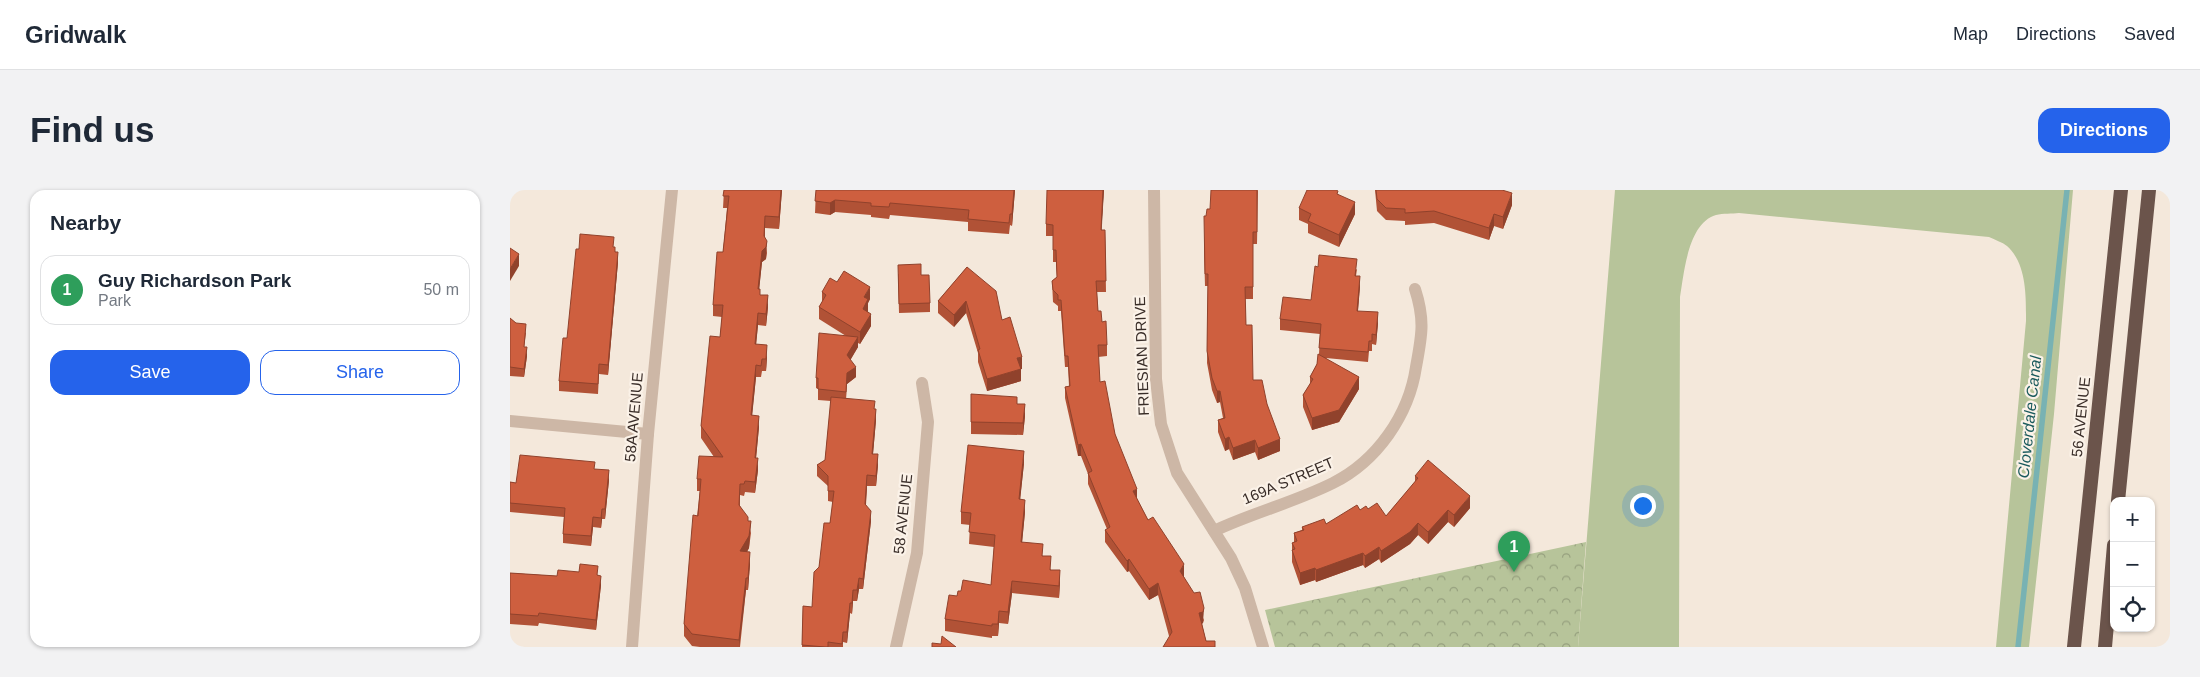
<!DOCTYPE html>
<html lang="en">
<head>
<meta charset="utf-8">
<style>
	:root { --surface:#fff; --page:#f2f2f3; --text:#1f2937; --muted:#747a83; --line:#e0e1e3; --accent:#2563eb }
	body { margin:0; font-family:Helvetica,sans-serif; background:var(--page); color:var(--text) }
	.controls { position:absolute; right:15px; bottom:15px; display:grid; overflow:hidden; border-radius:10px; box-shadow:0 1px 4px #0004 }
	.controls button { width:45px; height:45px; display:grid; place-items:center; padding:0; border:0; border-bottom:1px solid var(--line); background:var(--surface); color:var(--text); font:25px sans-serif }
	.you { position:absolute; left:1132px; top:315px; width:18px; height:18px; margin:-12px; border:4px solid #fff; border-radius:50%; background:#1a73e8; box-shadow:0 0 0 8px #1a73e833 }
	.badge { display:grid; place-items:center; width:32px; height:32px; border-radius:50%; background:var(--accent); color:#fff; font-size:16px; font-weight:700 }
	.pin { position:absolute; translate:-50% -41px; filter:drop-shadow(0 1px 2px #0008) }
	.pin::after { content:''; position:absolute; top:26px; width:18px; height:15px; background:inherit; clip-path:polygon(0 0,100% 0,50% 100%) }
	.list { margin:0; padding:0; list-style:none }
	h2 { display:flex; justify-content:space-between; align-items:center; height:65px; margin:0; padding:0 20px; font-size:21px }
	h2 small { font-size:16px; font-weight:400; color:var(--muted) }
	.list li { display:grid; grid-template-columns:32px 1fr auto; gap:15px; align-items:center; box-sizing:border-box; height:70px; margin:0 10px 10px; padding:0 10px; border:1px solid var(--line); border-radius:15px }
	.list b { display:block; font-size:19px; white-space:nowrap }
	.list p { margin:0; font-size:16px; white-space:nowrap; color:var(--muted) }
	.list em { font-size:16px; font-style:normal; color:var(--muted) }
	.actions { display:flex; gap:10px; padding:15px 20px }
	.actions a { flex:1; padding:11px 0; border:1px solid var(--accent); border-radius:15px; text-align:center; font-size:18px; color:var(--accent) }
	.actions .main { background:var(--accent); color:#fff }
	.icon { flex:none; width:28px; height:28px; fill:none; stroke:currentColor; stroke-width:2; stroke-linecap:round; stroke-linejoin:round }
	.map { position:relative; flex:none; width:1660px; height:457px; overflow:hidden; border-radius:15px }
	header { display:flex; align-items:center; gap:30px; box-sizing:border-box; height:70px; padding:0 25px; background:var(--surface); border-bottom:1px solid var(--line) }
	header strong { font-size:24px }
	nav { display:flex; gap:28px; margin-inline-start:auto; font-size:18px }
	.intro { display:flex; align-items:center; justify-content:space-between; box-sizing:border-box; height:120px; padding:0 30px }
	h1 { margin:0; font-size:35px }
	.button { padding:12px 22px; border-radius:15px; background:var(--accent); color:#fff; font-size:18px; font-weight:700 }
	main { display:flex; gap:30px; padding:0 30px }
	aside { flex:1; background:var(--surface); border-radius:15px; box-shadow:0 1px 4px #0004 }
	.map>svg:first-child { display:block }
</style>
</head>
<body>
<header>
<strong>Gridwalk</strong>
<nav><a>Map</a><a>Directions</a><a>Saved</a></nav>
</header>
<div class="intro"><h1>Find us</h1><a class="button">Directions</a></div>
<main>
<aside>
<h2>Nearby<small></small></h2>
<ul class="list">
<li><span class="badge" style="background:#2e9e5b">1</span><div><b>Guy Richardson Park</b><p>Park</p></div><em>50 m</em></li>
</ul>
<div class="actions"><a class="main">Save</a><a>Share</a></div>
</aside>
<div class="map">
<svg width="1660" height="457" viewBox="0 0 1660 457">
	<defs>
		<pattern id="forest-crowns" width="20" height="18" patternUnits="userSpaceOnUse" patternTransform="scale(1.25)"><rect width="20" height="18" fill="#b7c49a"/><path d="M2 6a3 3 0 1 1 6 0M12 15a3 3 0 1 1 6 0" fill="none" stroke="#96a07e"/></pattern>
	</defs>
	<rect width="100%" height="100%" fill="#f4e8db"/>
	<!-- green -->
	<path fill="#b7c49a" d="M 1105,0 L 1563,0 L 1544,224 L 1519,457 L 1486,457 L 1516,131 C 1516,107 1517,74 1497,56 C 1492,52 1485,50 1479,47 L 1229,23 C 1222,24 1213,23 1206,25 C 1178,33 1174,83 1170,107 L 1169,457 L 1068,457 Z"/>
	<!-- forest -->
	<polygon fill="url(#forest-crowns)" points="1076,352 1068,457 765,457 755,420"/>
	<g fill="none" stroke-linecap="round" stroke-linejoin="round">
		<!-- stream -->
		<polyline stroke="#78b2b3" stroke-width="5.5" points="1508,457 1557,0"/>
		<!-- minor -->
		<g stroke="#cdb7a6" stroke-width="12">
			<polyline points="644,0 646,189 651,234 667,283 721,368 735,398 753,457"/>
			<polyline points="0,231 138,244"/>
			<path d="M 704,341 C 742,323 785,312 823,293 C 867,271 899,225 906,177 C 912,145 915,130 905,99"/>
			<polyline points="122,457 138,244 162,0"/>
			<polyline points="386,457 407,363 418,232 412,193"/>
		</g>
		<!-- trunk -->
		<g stroke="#6b544b" stroke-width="14">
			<polyline points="1608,311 1639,0"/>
			<polyline points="1564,457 1611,0"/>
			<polyline points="1595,457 1604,355"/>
		</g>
	</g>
	<!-- wall -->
	<g fill="#b15236">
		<polygon points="214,0 272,0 269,39 255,38 255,48 257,63 256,69 252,72 249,99 250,105 258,117 256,136 248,135 246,154 257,167 256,181 252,181 251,187 246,187 242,225 249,237 246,268 248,280 245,303 235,302 234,306 230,305 230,316 238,331 241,343 239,358 237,362 240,374 238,400 236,400 230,457 190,457 182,456 174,446 174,434 190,301 187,301 187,289 204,267 191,248 191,236 210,147 212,127 203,126 203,115 213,62 217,18 213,18"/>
		<polygon points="306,0 505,0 502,36 500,35 499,44 458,41 458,32 380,25 379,29 361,27 361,25 325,22 320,25 305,23"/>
		<polygon points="594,0 591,40 595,40 596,102 587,102 588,121 592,132 597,155 597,166 588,167 590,192 605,244 627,309 638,330 674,386 674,387 694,430 693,433 692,434 696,451 705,457 659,446 648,405 639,410 619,381 617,382 595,352 595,340 597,339 578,294 578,284 571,266 568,266 555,208 555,197 559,196 558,177 555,177 551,121 548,121 548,116 543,112 542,91 547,87 546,72 543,72 543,46 536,46 536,34"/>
		<polygon points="748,0 747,54 743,54 743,109 735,109 736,135 743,190 757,214 770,261 748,270 745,262 723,270 719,259 715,261 708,242 708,230 713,228 710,212 707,213 702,200 697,173 698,96 695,96 694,60 696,26 700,19"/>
		<polygon points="865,0 992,0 1002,15 993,39 984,36 979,50 924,33 895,35 895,31 876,30 867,21"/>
		<polygon points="828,4 845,24 829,57 798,43 798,34 789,30 789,18"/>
		<polygon points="104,57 108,72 98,185 89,184 88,204 49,201 49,191"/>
		<polygon points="457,77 492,130 512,179 511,179 511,191 477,201 468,172 468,163 456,123 444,137 428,123 428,111"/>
		<polygon points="847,79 846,86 850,96 848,121 868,133 866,155 862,154 862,161 859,161 858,172 816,168 849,199 829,232 802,240 793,217 793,205 800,194 800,187 807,174 809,164 810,144 770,140 770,129 801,110"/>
		<polygon points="388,84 411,85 420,113 420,122 389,123"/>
		<polygon points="327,92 360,109 358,113 358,122 361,136 350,154 348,153 348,157 340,170 346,187 337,194 336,208 365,219 366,230 363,264 368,275 366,296 357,296 356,315 361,331 353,399 349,399 347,411 343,411 342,424 340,423 337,453 333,452 333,457 292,457 293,416 302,417 309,377 320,333 323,312 318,311 318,296 307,286 307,275 315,270 321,211 308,210 308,199 306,198 306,188 336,146 309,129 309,117 312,112 312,102"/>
		<polygon points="0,128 16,143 14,157 17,166 14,187 0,186"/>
		<polygon points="461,204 507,214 515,226 513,245 461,244"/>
		<polygon points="514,273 510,309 515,322 512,352 533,366 541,380 550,392 549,408 502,403 498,434 489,433 488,446 482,446 482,448 435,441 435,429 447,406 451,401 481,395 484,357 459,354 460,335 451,334 451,322"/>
		<polygon points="85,279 99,290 95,329 92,329 91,338 83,337 81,356 53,353 53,344 54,327 0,322 0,292 6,293"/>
		<polygon points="905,286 960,318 944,337 938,332 918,354 908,345 900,354 871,373 869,369 855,378 853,375 806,392 805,390 790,395 782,372 782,353 784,352 784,343 792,340 792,337 816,334 850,320 858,319 876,326 905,292"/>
		<polygon points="0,383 47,386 88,385 91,395 86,440 29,433 28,436 0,434"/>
	</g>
	<!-- shaded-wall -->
	<g fill="#90422c">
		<polygon points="271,0 272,0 269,39 269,27"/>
		<polygon points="504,0 505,0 502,36 502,24"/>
		<polygon points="593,0 594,0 591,52 591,40"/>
		<polygon points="1002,3 1002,15 993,39 993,27"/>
		<polygon points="325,10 325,22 320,25 320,13"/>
		<polygon points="845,12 845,24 829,57 829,45"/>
		<polygon points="984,24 984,36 979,50 979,38"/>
		<polygon points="255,26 255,38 254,58 254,46"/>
		<polygon points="257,51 256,69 252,72 248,111 248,99 252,61"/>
		<polygon points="108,62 108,72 98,185 98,175"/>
		<polygon points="9,64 9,76 0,91 0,79"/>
		<polygon points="850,86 850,96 847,131 847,121"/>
		<polygon points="360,97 360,109 358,113 358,121 353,131 353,119 354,107"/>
		<polygon points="258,105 258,117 256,136 256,124"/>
		<polygon points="456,111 456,123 444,137 444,125"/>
		<polygon points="868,122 868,133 866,155 866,145"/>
		<polygon points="248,123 248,135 245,166 245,154"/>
		<polygon points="361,124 361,136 350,154 350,142"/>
		<polygon points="348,147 348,157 337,176 337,165"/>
		<polygon points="257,155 257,167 256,181 256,169"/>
		<polygon points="17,157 17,166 14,187 14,179"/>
		<polygon points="512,167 512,179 507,180 507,168"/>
		<polygon points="246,175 246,187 241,237 241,225"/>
		<polygon points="346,177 346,187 337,194 336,212 337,183"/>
		<polygon points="511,179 511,191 477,201 477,189"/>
		<polygon points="849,187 849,199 829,232 802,240 802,228"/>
		<polygon points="707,201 710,201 710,212 707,213"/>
		<polygon points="515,214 515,226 513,245 513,233"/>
		<polygon points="366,219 366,230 362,275 362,264"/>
		<polygon points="249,226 249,237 245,279 245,268"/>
		<polygon points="719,247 719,259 715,261 715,249"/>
		<polygon points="770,249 770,261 748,270 748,258"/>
		<polygon points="745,250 745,262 723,270 723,258"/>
		<polygon points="571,254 571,266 568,266 568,255"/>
		<polygon points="514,261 514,273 509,321 509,309"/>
		<polygon points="368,264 368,275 366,296 366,286"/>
		<polygon points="248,268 248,280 245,303 245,292"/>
		<polygon points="99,280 99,290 95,329 95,319"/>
		<polygon points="357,285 357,296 355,325 355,314"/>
		<polygon points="627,299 627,311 623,301"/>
		<polygon points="960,306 960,318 944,337 944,325"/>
		<polygon points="515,310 515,322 511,364 511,352"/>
		<polygon points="92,319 92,329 91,338 91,328"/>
		<polygon points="938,320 938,332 918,354 918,342"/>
		<polygon points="361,321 361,331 353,399 353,389"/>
		<polygon points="83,327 83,337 81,356 81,346"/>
		<polygon points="241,331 239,358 230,373 230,361"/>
		<polygon points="908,333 908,345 900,354 871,373 871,361"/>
		<polygon points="869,357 869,369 855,378 855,366"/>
		<polygon points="240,362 240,374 238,400 238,388"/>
		<polygon points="853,363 853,375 806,392 806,380"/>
		<polygon points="619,369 619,381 617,382 617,371"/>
		<polygon points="674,374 674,386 670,392 670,381"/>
		<polygon points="805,378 805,390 790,395 790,383"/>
		<polygon points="550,380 550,392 549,408 549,396"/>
		<polygon points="91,386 91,395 86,440 86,430"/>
		<polygon points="236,388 236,400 229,457 229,450"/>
		<polygon points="349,388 349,399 347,411 347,400"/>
		<polygon points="502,391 502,403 498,434 498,422"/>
		<polygon points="648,393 648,405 639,410 639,399"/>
		<polygon points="343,400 343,411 342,424 342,413"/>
		<polygon points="340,413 340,423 337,453 337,442"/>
		<polygon points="694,418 693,433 689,434 689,423"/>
		<polygon points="489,421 489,433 488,446 488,434"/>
	</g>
	<!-- building -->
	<g fill="#ce5f3f" stroke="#90422c">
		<polygon points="214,0 271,0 269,27 255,26 254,46 257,51 256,57 252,61 248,99 250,99 250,105 258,105 256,124 248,123 245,154 257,155 256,169 252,169 251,176 246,175 241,225 249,226 245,268 248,268 245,292 235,291 234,294 230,294 229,315 238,327 238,331 241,331 239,346 230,361 240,362 238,388 236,388 229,450 182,444 174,434 183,325 188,326 191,289 187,289 189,266 213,267 191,236 200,146 210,147 213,115 203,115 207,62 213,62 219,6 213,6"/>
		<polygon points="306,0 504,0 502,24 500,24 499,33 458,29 459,20 380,13 379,17 361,16 361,13 325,10 320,13 305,11"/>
		<polygon points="537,0 593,0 591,40 595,40 596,91 586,91 588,121 591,121 592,132 596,131 597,155 588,155 590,192 595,191 605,244 627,299 623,301 638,330 643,327 674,374 670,381 684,403 690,402 694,418 693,422 689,423 696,451 705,451 705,457 653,457 662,442 648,393 639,399 619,369 617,371 595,340 600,337 578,283 582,281 571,254 568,255 555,197 560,196 558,166 555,166 551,110 548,110 548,105 543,100 542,91 547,87 546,60 543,60 543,35 536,34"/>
		<polygon points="701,0 747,0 747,42 743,42 743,97 735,97 736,135 742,135 743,190 752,190 757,214 770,249 748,258 745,250 723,258 719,247 715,249 708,230 715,228 710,201 707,201 702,188 697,161 698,84 695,84 694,26 696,26 697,19 700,19"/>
		<polygon points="797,0 826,0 828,1 827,4 845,12 829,45 798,31 801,24 789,18"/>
		<polygon points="866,0 992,0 1002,3 993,27 984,24 979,38 924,21 895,23 895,19 876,18 867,9"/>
		<polygon points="70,44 104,47 103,57 105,57 105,62 108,62 98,175 89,174 88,194 49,191 53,148 57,148 66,59 69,59"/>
		<polygon points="0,58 9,64 0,79"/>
		<polygon points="809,65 847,69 845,86 850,86 847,121 868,122 866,145 862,144 862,151 859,151 858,162 809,158 811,134 770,129 773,107 801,110 805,76 808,77"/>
		<polygon points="411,74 411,85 419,85 420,113 389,114 388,75"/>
		<polygon points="457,77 486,101 492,130 500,127 512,167 507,168 511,179 477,189 468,160 470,159 456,111 444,125 428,111"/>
		<polygon points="334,81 360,97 354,107 358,109 353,119 361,124 350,142 309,117 316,105 312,102 320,88 327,92"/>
		<polygon points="0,128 6,133 16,134 14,157 17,157 14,179 0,177"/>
		<polygon points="309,143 348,147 337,165 346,177 337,183 336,202 308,199 308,188 306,188"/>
		<polygon points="808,164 849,187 829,220 802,228 793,205 803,189 800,187 807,174"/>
		<polygon points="461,204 507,207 507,214 515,214 513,233 461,232"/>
		<polygon points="321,207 365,211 364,219 366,219 362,264 368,264 366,286 357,285 355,314 361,321 353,389 349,388 347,400 343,400 342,413 340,413 337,442 333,442 332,454 318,452 318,457 315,457 292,455 293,416 302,417 304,382 309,377 314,333 320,333 324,301 318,301 318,286 307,275 315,270"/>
		<polygon points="458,255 514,261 509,309 515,310 511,352 533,354 532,366 541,366 540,380 550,380 549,396 502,391 498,422 489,421 488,434 482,434 482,436 435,429 439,405 447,406 448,401 451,401 453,390 481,395 485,345 459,342 461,323 451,322"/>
		<polygon points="10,265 85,272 84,279 99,280 95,319 92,319 91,328 83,327 81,346 53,344 55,318 0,313 0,292 6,293"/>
		<polygon points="918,270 960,306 944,325 938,320 918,342 908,333 900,342 871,361 869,357 855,366 853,363 806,380 805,378 790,383 782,360 785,359 782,353 787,351 784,343 794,340 792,337 814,329 816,334 847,315 850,320 856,316 858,319 867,313 876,326 908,288 905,286"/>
		<polygon points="70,374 88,376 87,385 91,386 86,430 29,423 28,426 0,424 0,383 47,386 48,380 69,382"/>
		<polygon points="432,446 446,457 422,457 422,453 431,454"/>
	</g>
	<g text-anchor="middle" stroke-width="4.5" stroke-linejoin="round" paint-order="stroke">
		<!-- street labels -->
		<g font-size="15" fill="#392d28" stroke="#fbf2e8">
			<text transform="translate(632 166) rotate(-92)" y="5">FRIESIAN DRIVE</text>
			<text transform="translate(124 227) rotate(-85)" y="5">58A AVENUE</text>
			<text transform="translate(1571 227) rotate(-84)" y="5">56 AVENUE</text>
			<text transform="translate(778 291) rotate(-23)" y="5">169A STREET</text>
			<text transform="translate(393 324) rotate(-84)" y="5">58 AVENUE</text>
		</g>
		<!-- water labels -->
		<g font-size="16" font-style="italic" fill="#1a5a5d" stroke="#fbf2e8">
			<text transform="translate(1519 227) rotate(-84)" y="6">Cloverdale Canal</text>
		</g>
	</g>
</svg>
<div class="controls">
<button>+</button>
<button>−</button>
<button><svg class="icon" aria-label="locate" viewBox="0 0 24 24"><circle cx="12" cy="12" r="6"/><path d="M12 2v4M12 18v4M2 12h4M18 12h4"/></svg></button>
</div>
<div class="you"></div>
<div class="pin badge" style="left:1004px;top:382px;background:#2e9e5b">1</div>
</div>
</main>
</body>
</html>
